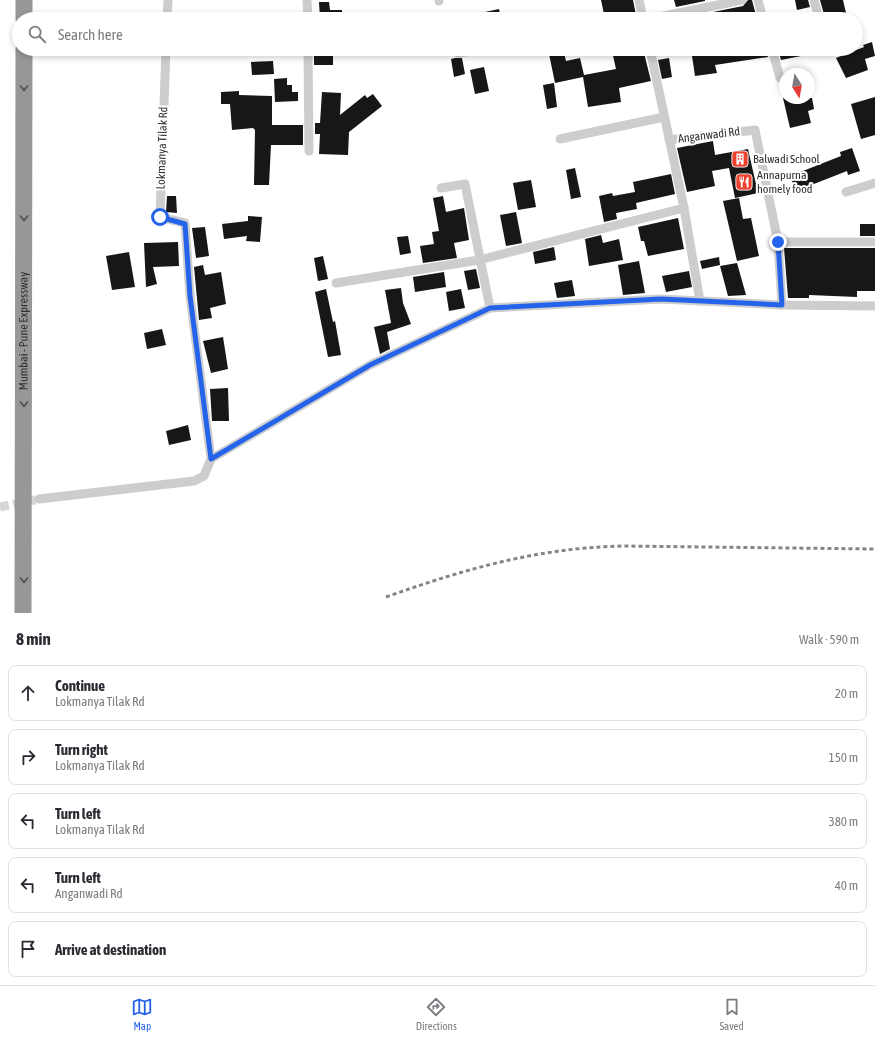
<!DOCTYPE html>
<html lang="en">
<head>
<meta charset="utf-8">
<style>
	:root { --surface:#fff; --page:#f7f7f7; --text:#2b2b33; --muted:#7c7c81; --line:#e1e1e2; --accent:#2563eb }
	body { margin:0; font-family:"Asap Condensed",sans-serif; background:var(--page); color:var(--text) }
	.compass { position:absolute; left:779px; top:68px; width:36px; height:36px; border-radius:50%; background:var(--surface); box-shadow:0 2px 6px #0003; rotate:169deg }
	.stop { position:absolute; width:12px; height:12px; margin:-9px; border:3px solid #2563eb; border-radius:50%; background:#fff }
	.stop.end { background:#2563eb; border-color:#fff; box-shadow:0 1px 4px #0008 }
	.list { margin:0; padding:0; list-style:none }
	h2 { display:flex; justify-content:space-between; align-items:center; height:52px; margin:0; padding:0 16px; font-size:17px }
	h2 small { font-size:13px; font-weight:400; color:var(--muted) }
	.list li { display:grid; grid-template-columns:26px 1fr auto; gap:12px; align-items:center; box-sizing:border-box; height:56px; margin:0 8px 8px; padding:0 8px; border:1px solid var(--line); border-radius:8px }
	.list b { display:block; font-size:15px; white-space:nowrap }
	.list p { margin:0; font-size:13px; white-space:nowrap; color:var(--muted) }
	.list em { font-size:13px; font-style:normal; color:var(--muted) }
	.icon { flex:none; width:22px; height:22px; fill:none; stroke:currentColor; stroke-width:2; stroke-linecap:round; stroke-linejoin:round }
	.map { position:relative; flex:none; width:875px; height:613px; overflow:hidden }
	.search { position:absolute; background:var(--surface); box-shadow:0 2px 6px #0003; left:12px; right:12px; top:12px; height:44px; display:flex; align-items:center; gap:10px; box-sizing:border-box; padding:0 14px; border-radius:22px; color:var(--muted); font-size:15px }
	.sheet { height:372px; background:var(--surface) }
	nav { display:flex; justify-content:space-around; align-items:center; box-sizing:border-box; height:56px; border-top:1px solid var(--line); background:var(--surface); font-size:11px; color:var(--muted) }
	nav a { display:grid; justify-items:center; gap:2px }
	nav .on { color:var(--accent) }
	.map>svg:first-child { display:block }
</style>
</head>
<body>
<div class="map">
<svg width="875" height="613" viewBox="0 0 875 613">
	<rect width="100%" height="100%" fill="#fff"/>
	<!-- building -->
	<g fill="#171717">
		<polygon points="601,0 633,0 636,15 617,19 605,19"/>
		<polygon points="674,0 705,0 705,1 676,7"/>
		<polygon points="748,0 752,0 757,19 709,19 708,13 743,6"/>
		<polygon points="795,0 808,0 810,7 797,10"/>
		<polygon points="820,0 843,0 846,13 825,18"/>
		<polygon points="319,2 329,2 330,10 342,10 342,19 320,19"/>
		<polygon points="499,9 501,19 471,19 471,15"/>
		<polygon points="872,42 875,56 865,59 868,70 846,78 836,58 864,47 863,45"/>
		<polygon points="319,49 333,49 333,65 314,65 314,53 319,54"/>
		<polygon points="548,49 563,49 566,61 580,58 584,75 616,69 612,51 623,49 643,49 651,81 619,88 621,102 588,107 583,77 555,83"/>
		<polygon points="691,49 766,49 768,57 715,65 717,73 695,76"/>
		<polygon points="778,49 815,49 816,53 781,60"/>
		<polygon points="455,58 462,58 465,74 454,77 451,59"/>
		<polygon points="669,58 672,77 662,79 658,60"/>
		<polygon points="273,61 274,74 252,75 251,62"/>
		<polygon points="484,67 489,91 475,94 470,70"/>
		<polygon points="287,78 287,85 292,85 292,92 298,92 298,101 275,102 274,79"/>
		<polygon points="554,83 557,107 547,109 543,85"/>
		<polygon points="239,91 239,95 272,96 272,125 303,125 303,145 271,145 269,185 254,185 255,130 253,128 232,130 230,104 221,104 221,92"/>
		<polygon points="322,92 341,93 340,115 365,95 367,98 373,94 382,106 349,132 348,155 319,154 320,134 315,134 315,123 320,123"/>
		<polygon points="875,97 875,135 861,139 851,104"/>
		<polygon points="783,98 812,98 814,109 808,111 811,123 790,128"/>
		<polygon points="713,141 715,155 748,149 758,193 735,198 729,168 712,171 715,186 687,192 677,148"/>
		<polygon points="852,148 860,171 848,175 847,171 796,191 790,176 841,156 840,152"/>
		<polygon points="575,168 581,197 571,199 566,170"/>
		<polygon points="671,174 675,194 636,203 637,209 616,213 617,219 604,222 599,196 612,193 613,196 635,192 633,182"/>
		<polygon points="531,180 536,207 518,210 513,183"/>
		<polygon points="167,196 176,196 177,213 166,212"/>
		<polygon points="443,196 446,212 464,208 469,240 454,243 457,258 423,263 420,246 434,244 432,232 439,231 433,198"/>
		<polygon points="739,198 743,219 751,218 759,256 737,261 723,201"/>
		<polygon points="516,212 522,243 506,246 500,215"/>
		<polygon points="248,216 262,217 260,242 246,241 247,236 224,239 222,224 248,221"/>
		<polygon points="678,218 684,249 648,256 644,241 641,241 638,227"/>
		<rect x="860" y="224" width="15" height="12"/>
		<polygon points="205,227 209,256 196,258 192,228"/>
		<polygon points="601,235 603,243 619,239 623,260 589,266 585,239"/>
		<polygon points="408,236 411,253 400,255 397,237"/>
		<polygon points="178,242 179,266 153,267 157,284 146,287 144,243"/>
		<polygon points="554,247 556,260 535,264 533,252"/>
		<polygon points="784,248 875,248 875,291 857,291 857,297 809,295 809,298 788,298"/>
		<polygon points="129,252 135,287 112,290 106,256"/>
		<polygon points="323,256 328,279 318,281 314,258"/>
		<polygon points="719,257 720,265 702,269 700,261"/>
		<polygon points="639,261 645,293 623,295 618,265"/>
		<polygon points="737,263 746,295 728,296 720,266"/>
		<polygon points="203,265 205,275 221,272 226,304 210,308 212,318 199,320 194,267"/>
		<polygon points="476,269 480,288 468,290 464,271"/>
		<polygon points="689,271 692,287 666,292 662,276"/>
		<polygon points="444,272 446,287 415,292 413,277"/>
		<polygon points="572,280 575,296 557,298 554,283"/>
		<polygon points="401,288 403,303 411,324 387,332 390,349 380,354 374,327 391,323 385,290"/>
		<polygon points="326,289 333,322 335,321 341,355 328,357 315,292"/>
		<polygon points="461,289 465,308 449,311 446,292"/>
		<polygon points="162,329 166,345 147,349 144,333"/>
		<polygon points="223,337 228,369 211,373 203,341"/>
		<polygon points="228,388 229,421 212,421 210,389"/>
		<polygon points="188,425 191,440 169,445 166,431"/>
	</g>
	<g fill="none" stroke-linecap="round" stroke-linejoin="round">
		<!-- street-tunnel -->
		<polyline stroke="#d6d6d6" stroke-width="9" stroke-dasharray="9 4.5" stroke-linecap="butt" points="0,507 39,499"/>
		<!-- street -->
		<g stroke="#cdcdcd" stroke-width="9">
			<polyline points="307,0 308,19"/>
			<polyline points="639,0 643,19"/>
			<polyline points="758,0 763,19"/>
			<polyline points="814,0 819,19"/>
			<polyline points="439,1 439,0"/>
			<polyline points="167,19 168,0"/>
			<polyline points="649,19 742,0"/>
			<polyline points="166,49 160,217 185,223 190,296 211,459 370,365 490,308 661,299 782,305 875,306"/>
			<polyline points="308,49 309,151"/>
			<polyline points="650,49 684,208 700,301"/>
			<polyline points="772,49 780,78"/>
			<polyline points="458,53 487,49"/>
			<polyline points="560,139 664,117"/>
			<polyline points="669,140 755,130 778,242 782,305"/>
			<polyline points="441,188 465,184 490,308"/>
			<polyline points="846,192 875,183"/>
			<polyline points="778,242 875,242"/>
			<polyline points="336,283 479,260 684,208"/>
			<polyline points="39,499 194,481 204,476 211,459"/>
		</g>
		<!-- highway -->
		<g stroke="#979797" stroke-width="17">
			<polyline points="24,19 24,0"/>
			<path id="s1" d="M 23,613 L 24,49"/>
		</g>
		<!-- rail -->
		<path stroke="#858585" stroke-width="3" stroke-dasharray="4 3" stroke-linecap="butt" d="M 386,597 C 465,569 537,548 622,546 L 875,549"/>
	</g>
	<!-- one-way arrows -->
	<defs><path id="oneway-chevron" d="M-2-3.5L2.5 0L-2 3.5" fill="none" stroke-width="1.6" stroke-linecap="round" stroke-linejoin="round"/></defs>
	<g stroke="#4f4f4f">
		<use href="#oneway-chevron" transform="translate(24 88) rotate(90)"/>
		<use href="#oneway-chevron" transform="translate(24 218) rotate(90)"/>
		<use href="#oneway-chevron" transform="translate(24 404) rotate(90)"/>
		<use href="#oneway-chevron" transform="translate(24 580) rotate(90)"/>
	</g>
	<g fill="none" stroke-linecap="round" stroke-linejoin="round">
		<!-- route -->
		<polyline stroke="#2563eb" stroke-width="5" points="160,217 185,224 190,296 211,459 370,365 490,308 661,299 782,305 778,242"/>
	</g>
	<!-- icons -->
	<defs>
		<g id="building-square" transform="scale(0.9)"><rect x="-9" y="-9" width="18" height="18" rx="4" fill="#ec412e" stroke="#fff"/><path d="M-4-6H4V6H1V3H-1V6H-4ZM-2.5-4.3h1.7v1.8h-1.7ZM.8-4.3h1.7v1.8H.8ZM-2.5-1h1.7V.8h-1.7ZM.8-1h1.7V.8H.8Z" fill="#fff"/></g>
		<g id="restaurant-square" transform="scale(0.9)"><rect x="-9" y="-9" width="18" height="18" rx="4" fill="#ec412e" stroke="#fff"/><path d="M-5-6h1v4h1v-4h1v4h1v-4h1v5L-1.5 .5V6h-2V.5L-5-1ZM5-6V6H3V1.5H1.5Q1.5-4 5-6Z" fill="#fff"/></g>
	</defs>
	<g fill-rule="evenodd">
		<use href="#building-square" x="740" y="159"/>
		<use href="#restaurant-square" x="744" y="182"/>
	</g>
	<g text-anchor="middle" stroke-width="4" stroke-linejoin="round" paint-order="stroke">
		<!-- street labels -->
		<g font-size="12" fill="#303030" stroke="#fff">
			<text transform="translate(709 135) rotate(-7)" y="4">Anganwadi Rd</text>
			<text transform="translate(162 148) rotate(-88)" y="4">Lokmanya Tilak Rd</text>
			<text dy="4" stroke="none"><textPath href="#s1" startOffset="282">Mumbai - Pune Expressway</textPath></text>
		</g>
		<!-- poi labels -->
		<g font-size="12" fill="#303030" stroke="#fff" text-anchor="start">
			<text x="753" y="163">Balwadi School</text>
			<text x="757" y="179">Annapurna<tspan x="757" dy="14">homely food</tspan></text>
		</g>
	</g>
</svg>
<svg class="compass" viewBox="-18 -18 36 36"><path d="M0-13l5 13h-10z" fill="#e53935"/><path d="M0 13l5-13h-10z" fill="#7c7c81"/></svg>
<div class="stop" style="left:160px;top:217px"></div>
<div class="stop end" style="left:778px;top:242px"></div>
<div class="search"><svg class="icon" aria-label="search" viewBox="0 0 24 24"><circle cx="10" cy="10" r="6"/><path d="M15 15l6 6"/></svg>Search here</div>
</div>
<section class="sheet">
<h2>8 min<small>Walk · 590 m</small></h2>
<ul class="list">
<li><svg class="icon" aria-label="ahead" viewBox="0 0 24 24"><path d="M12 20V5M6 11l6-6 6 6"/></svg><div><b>Continue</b><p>Lokmanya Tilak Rd</p></div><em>20 m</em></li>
<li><svg class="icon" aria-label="right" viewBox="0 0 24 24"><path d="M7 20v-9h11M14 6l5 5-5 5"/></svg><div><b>Turn right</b><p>Lokmanya Tilak Rd</p></div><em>150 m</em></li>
<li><svg class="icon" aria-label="left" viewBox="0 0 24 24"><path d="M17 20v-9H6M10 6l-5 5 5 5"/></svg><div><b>Turn left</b><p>Lokmanya Tilak Rd</p></div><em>380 m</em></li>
<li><svg class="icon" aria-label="left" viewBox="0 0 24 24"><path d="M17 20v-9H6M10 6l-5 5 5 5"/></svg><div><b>Turn left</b><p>Anganwadi Rd</p></div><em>40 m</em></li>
<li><svg class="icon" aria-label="arrive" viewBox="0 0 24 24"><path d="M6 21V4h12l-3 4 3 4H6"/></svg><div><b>Arrive at destination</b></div></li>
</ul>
</section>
<nav>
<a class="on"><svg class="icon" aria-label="map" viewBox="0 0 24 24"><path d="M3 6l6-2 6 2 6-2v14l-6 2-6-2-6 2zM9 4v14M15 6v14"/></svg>Map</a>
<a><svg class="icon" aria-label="directions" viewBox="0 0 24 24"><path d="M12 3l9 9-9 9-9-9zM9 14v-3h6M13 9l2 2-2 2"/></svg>Directions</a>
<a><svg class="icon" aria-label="saved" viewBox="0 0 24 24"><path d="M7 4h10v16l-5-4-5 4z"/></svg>Saved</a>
</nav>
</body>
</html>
